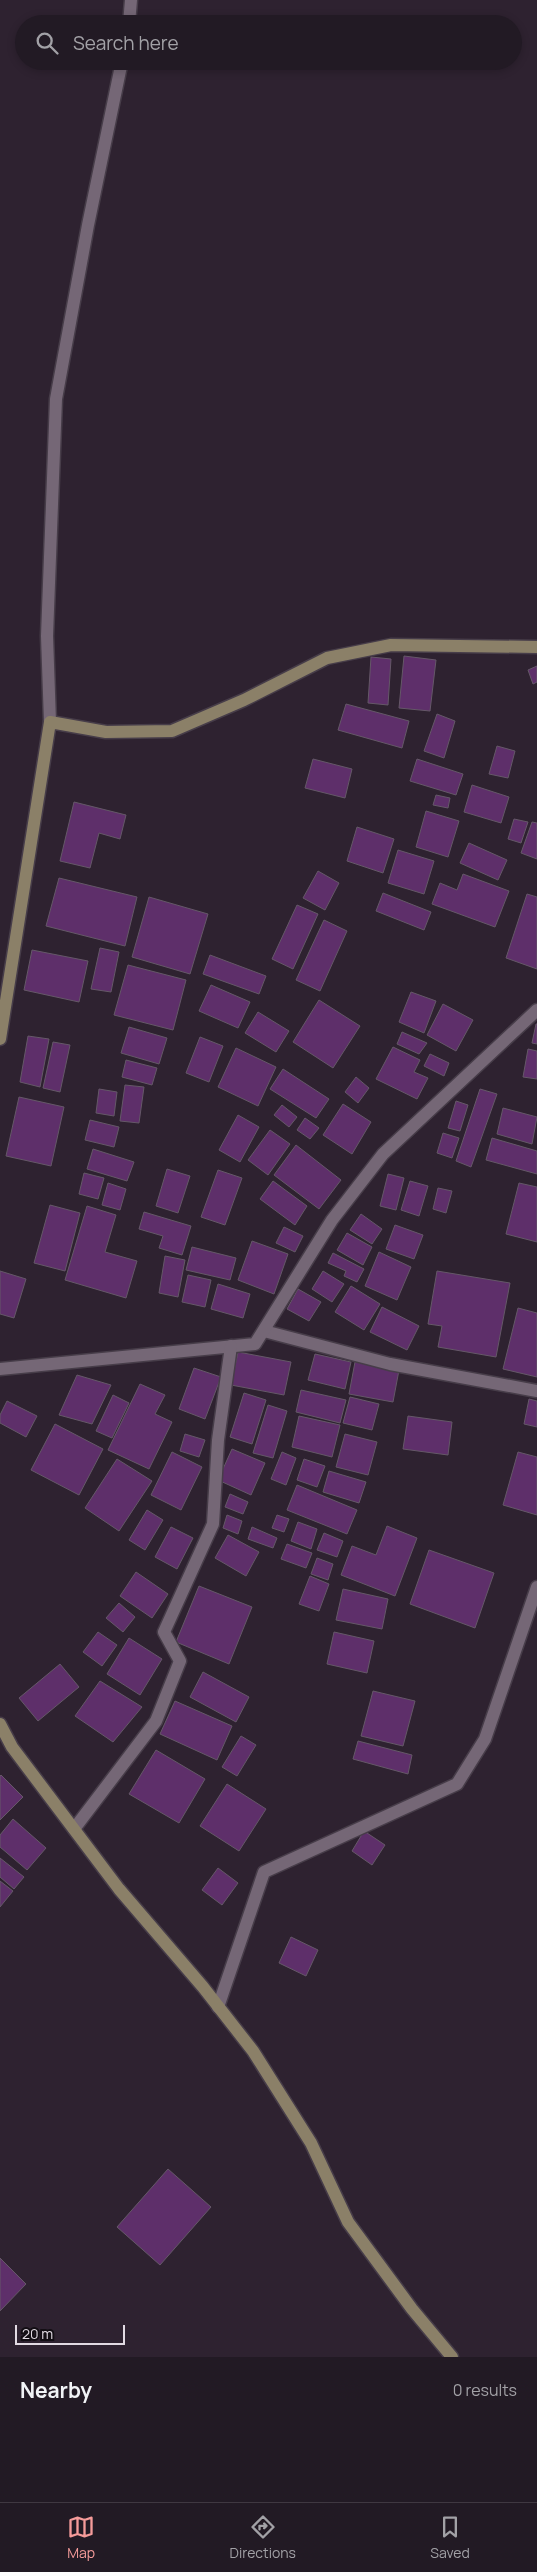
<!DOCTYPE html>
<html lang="en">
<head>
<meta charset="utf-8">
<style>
	:root { --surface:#221a24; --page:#2a232c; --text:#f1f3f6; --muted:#a2a1a6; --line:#3f3841; --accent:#f59b9a }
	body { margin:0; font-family:Manrope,sans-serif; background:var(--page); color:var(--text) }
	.scale { position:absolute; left:15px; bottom:12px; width:110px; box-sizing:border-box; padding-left:5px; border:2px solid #e2dae3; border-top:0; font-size:14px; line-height:18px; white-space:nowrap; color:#e2dae3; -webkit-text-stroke:4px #130e14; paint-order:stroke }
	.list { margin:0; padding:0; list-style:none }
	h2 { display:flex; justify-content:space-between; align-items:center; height:65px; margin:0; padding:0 20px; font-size:21px }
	h2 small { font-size:16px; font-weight:400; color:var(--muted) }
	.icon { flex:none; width:28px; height:28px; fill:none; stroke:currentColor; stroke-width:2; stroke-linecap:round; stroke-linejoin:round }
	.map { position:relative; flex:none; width:537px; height:2357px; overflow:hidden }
	.search { position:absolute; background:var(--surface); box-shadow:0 2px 8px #0003; left:15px; right:15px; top:15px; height:55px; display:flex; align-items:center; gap:12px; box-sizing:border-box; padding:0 18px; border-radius:28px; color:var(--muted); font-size:19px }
	.sheet { height:145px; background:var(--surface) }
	nav { display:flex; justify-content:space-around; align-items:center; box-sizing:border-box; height:70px; border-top:1px solid var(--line); background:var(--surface); font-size:14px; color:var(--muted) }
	nav a { display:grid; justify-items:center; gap:2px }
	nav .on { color:var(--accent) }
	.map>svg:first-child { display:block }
</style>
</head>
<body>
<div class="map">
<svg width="537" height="2357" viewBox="0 0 537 2357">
	<rect width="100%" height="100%" fill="#2e2230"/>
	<!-- building -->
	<g fill="#5e2f6a" stroke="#655868">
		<polygon points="404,656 436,660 430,711 399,708"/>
		<polygon points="371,657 391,659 388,705 368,703"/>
		<polygon points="537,666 537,682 533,684 528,670"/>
		<polygon points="346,704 409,721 402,748 338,730"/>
		<polygon points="437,714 455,721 444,758 424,751"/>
		<polygon points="497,746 515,751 508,778 489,774"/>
		<polygon points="313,759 352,769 345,798 305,788"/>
		<polygon points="417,759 463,774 456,795 410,781"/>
		<polygon points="472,785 509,797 501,823 464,812"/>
		<polygon points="436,795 450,798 448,808 433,805"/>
		<polygon points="74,802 126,815 120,839 99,833 90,868 60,861"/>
		<polygon points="426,811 459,821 448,857 416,847"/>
		<polygon points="514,819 528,822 521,843 508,839"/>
		<polygon points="532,822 537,823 537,859 521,853"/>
		<polygon points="357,827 394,839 383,873 347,861"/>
		<polygon points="469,843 507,860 498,880 460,863"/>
		<polygon points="398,850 434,861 424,894 388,883"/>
		<polygon points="318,871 339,883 325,910 303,898"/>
		<polygon points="463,874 509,891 495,927 432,904 440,883 457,890"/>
		<polygon points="59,878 137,897 125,946 46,926"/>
		<polygon points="383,893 431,912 424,930 376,911"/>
		<polygon points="527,894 537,897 537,969 506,958"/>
		<polygon points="149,897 208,914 190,974 132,957"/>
		<polygon points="297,905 318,914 293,969 272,959"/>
		<polygon points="324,920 347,931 320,991 296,980"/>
		<polygon points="100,948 119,952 111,992 91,989"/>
		<polygon points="32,950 88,961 79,1002 24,990"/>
		<polygon points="210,955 266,976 259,994 203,974"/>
		<polygon points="128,965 186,980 173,1030 114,1015"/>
		<polygon points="211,985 250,1002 238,1028 199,1011"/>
		<polygon points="411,992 436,1001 424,1033 399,1022"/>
		<polygon points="319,1000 360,1026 333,1068 293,1042"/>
		<polygon points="443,1004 473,1020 456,1051 427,1035"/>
		<polygon points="258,1012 289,1031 276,1052 245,1033"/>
		<polygon points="536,1024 537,1024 537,1044 532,1043"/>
		<polygon points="129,1027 167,1038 159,1064 121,1053"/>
		<polygon points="402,1032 427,1043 419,1054 397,1044"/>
		<polygon points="28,1036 49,1039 40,1087 20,1082"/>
		<polygon points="200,1037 223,1046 209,1082 186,1073"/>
		<polygon points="53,1042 70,1045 60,1092 43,1088"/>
		<polygon points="393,1047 420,1060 414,1072 428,1078 417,1099 376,1079"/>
		<polygon points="236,1048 276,1067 258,1106 218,1087"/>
		<polygon points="528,1049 537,1051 537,1079 523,1077"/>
		<polygon points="430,1054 449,1063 444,1076 424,1066"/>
		<polygon points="126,1060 157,1068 152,1085 122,1077"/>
		<polygon points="283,1069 329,1099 316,1118 270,1089"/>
		<polygon points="356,1077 369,1088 358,1103 345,1092"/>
		<polygon points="125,1085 144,1087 139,1123 120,1121"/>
		<polygon points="99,1089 117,1092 114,1116 96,1113"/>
		<polygon points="480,1089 497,1094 471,1167 456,1161"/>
		<polygon points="19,1097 64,1107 51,1166 6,1156"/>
		<polygon points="456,1101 468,1105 460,1131 448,1128"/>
		<polygon points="343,1104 371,1122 352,1154 323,1135"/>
		<polygon points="282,1105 297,1117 289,1127 274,1115"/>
		<polygon points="503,1108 537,1117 532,1144 497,1134"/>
		<polygon points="238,1115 259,1127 240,1162 219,1150"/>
		<polygon points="305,1118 319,1128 310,1139 297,1130"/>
		<polygon points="90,1120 119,1127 114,1147 85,1140"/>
		<polygon points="270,1130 290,1144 268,1175 248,1160"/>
		<polygon points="443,1133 459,1138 452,1158 437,1153"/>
		<polygon points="492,1138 537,1151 537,1174 486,1160"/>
		<polygon points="296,1145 341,1180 319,1209 274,1175"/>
		<polygon points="93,1149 134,1162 127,1181 87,1169"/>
		<polygon points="167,1169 190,1176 178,1213 156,1206"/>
		<polygon points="218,1170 242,1178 225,1225 201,1217"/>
		<polygon points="84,1173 104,1178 98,1199 79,1194"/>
		<polygon points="388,1174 404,1178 396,1210 380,1206"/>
		<polygon points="273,1181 307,1206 295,1225 260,1199"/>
		<polygon points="410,1181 428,1186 419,1216 401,1210"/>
		<polygon points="108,1183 126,1189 120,1210 102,1205"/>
		<polygon points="519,1183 537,1187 537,1242 506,1234"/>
		<polygon points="438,1188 452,1191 446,1213 433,1209"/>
		<polygon points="50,1205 80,1213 65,1271 34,1263"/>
		<polygon points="87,1206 116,1215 105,1252 137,1261 126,1298 65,1280"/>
		<polygon points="144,1212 191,1226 182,1255 159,1248 163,1236 139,1229"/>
		<polygon points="361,1214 382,1229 372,1244 350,1230"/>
		<polygon points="395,1225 423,1235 414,1259 386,1249"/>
		<polygon points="284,1227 303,1236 295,1252 276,1243"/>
		<polygon points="347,1233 372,1247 363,1265 337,1250"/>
		<polygon points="252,1241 288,1254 274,1294 238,1280"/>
		<polygon points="192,1247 236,1258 230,1280 186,1270"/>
		<polygon points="379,1252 411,1267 397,1300 365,1286"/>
		<polygon points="333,1253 364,1269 357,1282 344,1276 346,1271 328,1263"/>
		<polygon points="165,1256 185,1260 178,1297 159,1293"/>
		<polygon points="0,1271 26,1279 14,1318 0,1314"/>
		<polygon points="323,1271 344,1284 332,1302 312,1289"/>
		<polygon points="437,1271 510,1283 496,1357 438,1347 442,1326 428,1324"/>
		<polygon points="188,1275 211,1280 205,1307 182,1302"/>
		<polygon points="218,1284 250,1294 243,1318 211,1309"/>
		<polygon points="351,1286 380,1304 364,1330 335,1312"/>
		<polygon points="298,1289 321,1302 309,1321 287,1309"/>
		<polygon points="382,1307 419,1326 407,1350 370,1332"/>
		<polygon points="518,1308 537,1313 537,1377 503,1369"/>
		<polygon points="238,1352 291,1362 284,1395 231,1385"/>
		<polygon points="315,1354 351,1362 345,1389 308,1380"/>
		<polygon points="355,1362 399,1370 393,1402 349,1394"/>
		<polygon points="194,1368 221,1377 205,1419 179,1409"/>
		<polygon points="77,1375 111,1385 92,1424 59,1415"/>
		<polygon points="140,1384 165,1395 155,1414 172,1422 149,1469 108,1450"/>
		<polygon points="301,1390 346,1400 340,1423 296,1412"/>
		<polygon points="244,1393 266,1400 252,1444 230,1437"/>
		<polygon points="113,1395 129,1403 112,1438 96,1431"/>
		<polygon points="350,1397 379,1404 372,1430 343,1423"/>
		<polygon points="529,1399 537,1401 537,1427 524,1424"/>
		<polygon points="7,1401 37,1416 26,1437 0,1423 0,1415"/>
		<polygon points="268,1405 287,1411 273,1458 253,1453"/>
		<polygon points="299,1416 340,1425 332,1457 292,1447"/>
		<polygon points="408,1416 452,1422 448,1455 403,1449"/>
		<polygon points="55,1424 103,1449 79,1495 31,1470"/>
		<polygon points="185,1434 205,1440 199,1457 180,1451"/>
		<polygon points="345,1434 377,1442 368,1475 336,1467"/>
		<polygon points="232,1449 265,1463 251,1495 218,1480"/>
		<polygon points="172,1452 202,1467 181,1510 151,1495"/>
		<polygon points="282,1452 296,1458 286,1485 271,1479"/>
		<polygon points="518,1452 537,1457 537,1515 503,1505"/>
		<polygon points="117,1459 152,1481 119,1531 85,1508"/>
		<polygon points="304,1459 325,1466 317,1487 297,1480"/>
		<polygon points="329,1471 366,1482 359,1503 323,1492"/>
		<polygon points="297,1485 357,1510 347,1534 287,1510"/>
		<polygon points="230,1494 248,1502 243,1514 225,1507"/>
		<polygon points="147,1510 163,1520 145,1550 129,1540"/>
		<polygon points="227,1515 242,1521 238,1534 223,1528"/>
		<polygon points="277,1515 289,1519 284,1532 272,1528"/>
		<polygon points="298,1522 317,1529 311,1549 291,1541"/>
		<polygon points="387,1526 417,1538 395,1596 341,1575 352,1546 376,1555"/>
		<polygon points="171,1527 193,1538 177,1569 155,1557"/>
		<polygon points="252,1527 277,1538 273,1548 248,1539"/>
		<polygon points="324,1533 343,1541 337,1557 317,1550"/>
		<polygon points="228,1535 259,1552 246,1576 215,1558"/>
		<polygon points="287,1544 312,1553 306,1568 281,1559"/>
		<polygon points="429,1550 494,1573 475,1628 410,1604"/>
		<polygon points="317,1558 333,1564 328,1580 311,1574"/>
		<polygon points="136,1572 168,1594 152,1618 120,1596"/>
		<polygon points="310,1576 329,1584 319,1611 299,1604"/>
		<polygon points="199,1586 252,1607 229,1664 176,1642"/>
		<polygon points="343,1589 388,1599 382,1629 336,1620"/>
		<polygon points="119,1603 135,1617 123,1632 106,1618"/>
		<polygon points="98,1632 117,1645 102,1666 83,1652"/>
		<polygon points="334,1632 374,1641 367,1673 327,1664"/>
		<polygon points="129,1638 162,1659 140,1695 107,1674"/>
		<polygon points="60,1664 79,1687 38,1721 19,1698"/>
		<polygon points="203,1672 249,1697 236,1722 190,1697"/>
		<polygon points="100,1681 142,1707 113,1742 75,1716"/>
		<polygon points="373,1691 415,1701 403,1746 361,1736"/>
		<polygon points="175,1701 232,1726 217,1760 160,1734"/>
		<polygon points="241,1736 256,1745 237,1776 222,1767"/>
		<polygon points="358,1741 412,1755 408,1774 353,1759"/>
		<polygon points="156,1750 205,1779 179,1823 129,1794"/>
		<polygon points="1,1775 23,1797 0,1820 0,1776"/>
		<polygon points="227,1784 266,1809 239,1851 200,1826"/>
		<polygon points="13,1819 46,1848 27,1870 0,1847 0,1835"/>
		<polygon points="364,1831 385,1845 372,1865 352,1851"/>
		<polygon points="0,1858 24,1877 14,1889 0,1877"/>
		<polygon points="218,1868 238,1883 222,1905 202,1890"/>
		<polygon points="0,1881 13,1891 0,1907"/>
		<polygon points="291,1937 318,1950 306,1976 279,1963"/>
		<polygon points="168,2169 211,2207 160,2265 117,2227"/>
		<polygon points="0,2258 26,2284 0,2311"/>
	</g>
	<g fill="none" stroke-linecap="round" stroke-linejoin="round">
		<!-- street casing -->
		<g stroke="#473d49" stroke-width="15">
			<g id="street">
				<polyline points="129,24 131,0"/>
				<polyline points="50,722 47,636 56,399 88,225 122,61"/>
				<polyline points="264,1331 390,1364 537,1391"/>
				<polyline points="0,1369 255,1344 332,1220 383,1154 537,1010"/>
				<polyline points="74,1829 156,1721 180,1661 164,1632 213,1524 218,1440 231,1346"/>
				<polyline points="218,2007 264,1872 457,1784 485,1739 537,1587"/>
			</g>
		</g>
		<!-- secondary casing -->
		<g stroke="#473d49" stroke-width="15">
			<g id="secondary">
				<polyline points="0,1039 50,722 106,732 172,731 244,700 327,658 391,645 537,647"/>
				<polyline points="0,1724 12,1747 119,1889 203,1987 253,2051 311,2143 348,2222 412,2309 452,2357"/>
			</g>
		</g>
		<!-- street -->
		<use href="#street" stroke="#756776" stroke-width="12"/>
		<!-- secondary -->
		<use href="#secondary" stroke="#8b8068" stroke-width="12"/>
	</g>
</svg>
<div class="scale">20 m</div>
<div class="search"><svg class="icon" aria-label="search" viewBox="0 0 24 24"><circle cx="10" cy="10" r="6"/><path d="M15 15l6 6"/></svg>Search here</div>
</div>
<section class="sheet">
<h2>Nearby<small>0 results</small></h2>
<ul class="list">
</ul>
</section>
<nav>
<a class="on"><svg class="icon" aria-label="map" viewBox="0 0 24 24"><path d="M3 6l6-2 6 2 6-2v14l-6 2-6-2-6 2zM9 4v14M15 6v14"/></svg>Map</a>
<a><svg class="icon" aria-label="directions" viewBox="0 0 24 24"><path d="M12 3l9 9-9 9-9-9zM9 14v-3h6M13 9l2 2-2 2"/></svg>Directions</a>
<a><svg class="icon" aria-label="saved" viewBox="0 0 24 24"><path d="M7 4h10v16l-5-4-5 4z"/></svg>Saved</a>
</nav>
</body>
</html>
